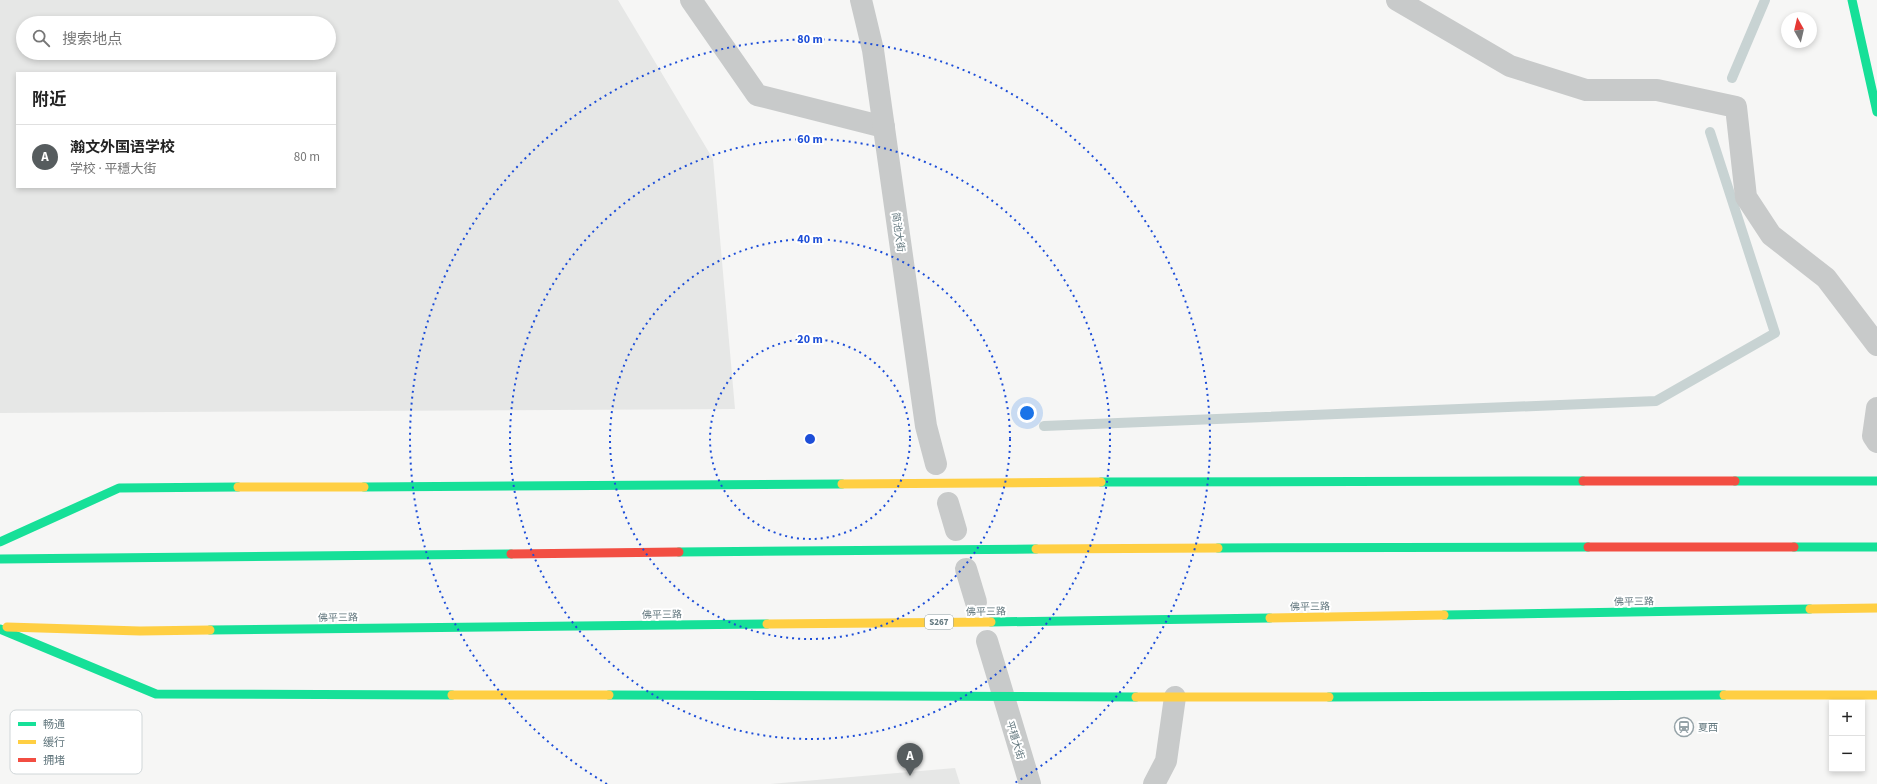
<!DOCTYPE html>
<html lang="zh">
<head>
<meta charset="utf-8">
<style>
	:root { --surface:#fff; --page:#f2f2f2; --text:#222; --muted:#767676; --line:#e0e0e0; --accent:#565c5e }
	body { margin:0; font-family:"Source Sans 3","Noto Sans SC",sans-serif; background:var(--page); color:var(--text) }
	.controls { position:absolute; right:12px; bottom:12px; display:grid; overflow:hidden; border-radius:0px; box-shadow:0 2px 6px #0003 }
	.controls button { width:36px; height:36px; display:grid; place-items:center; padding:0; border:0; border-bottom:1px solid var(--line); background:var(--surface); color:var(--text); font:20px sans-serif }
	.compass { position:absolute; left:1781px; top:12px; width:36px; height:36px; border-radius:50%; background:var(--surface); box-shadow:0 2px 6px #0003; rotate:352deg }
	.you { position:absolute; left:1027px; top:413px; width:14px; height:14px; margin:-10px; border:3px solid #fff; border-radius:50%; background:#1a73e8; box-shadow:0 0 0 6px #1a73e833 }
	.badge { display:grid; place-items:center; width:26px; height:26px; border-radius:50%; background:var(--accent); color:#fff; font-size:13px; font-weight:700 }
	.pin { position:absolute; translate:-50% -33px; filter:drop-shadow(0 1px 2px #0008) }
	.pin::after { content:''; position:absolute; top:21px; width:14px; height:12px; background:inherit; clip-path:polygon(0 0,100% 0,50% 100%) }
	.list { margin:0; padding:0; list-style:none }
	h2 { display:flex; justify-content:space-between; align-items:center; height:52px; margin:0; padding:0 16px; font-size:17px }
	h2 small { font-size:13px; font-weight:400; color:var(--muted) }
	.list li { display:grid; grid-template-columns:26px 1fr auto; gap:12px; align-items:center; box-sizing:border-box; height:64px; padding:0 16px; border-top:1px solid var(--line) }
	.list b { display:block; font-size:15px; white-space:nowrap }
	.list p { margin:0; font-size:13px; white-space:nowrap; color:var(--muted) }
	.list em { font-size:13px; font-style:normal; color:var(--muted) }
	.icon { flex:none; width:22px; height:22px; fill:none; stroke:currentColor; stroke-width:2; stroke-linecap:round; stroke-linejoin:round }
	.map { position:relative; flex:none; width:1877px; height:784px; overflow:hidden }
	.search { position:absolute; background:var(--surface); box-shadow:0 2px 6px #0003; left:16px; top:16px; width:320px; height:44px; display:flex; align-items:center; gap:10px; box-sizing:border-box; padding:0 14px; border-radius:22px; color:var(--muted); font-size:15px }
	.panel { position:absolute; background:var(--surface); box-shadow:0 2px 6px #0003; left:16px; top:72px; width:320px; height:116px; border-radius:0px }
	.map>svg:first-child { display:block }
</style>
</head>
<body>
<div class="map">
<svg width="1877" height="784" viewBox="0 0 1877 784">
	<rect width="100%" height="100%" fill="#f6f6f5"/>
	<!-- built -->
	<g fill="#e6e7e6" fill-rule="evenodd">
		<path d="M 0,0 L 618,0 L 713,159 L 735,409 L 0,413 ZM 23,23 L 329,23 L 329,53 L 23,53 ZM 17,73 L 335,73 L 335,187 L 17,187 Z"/>
		<polygon points="955,768 960,784 770,784"/>
	</g>
	<g fill="none" stroke-linecap="round" stroke-linejoin="round">
		<!-- stream -->
		<g stroke="#c8d3d3" stroke-width="10">
			<polyline points="1732,78 1765,0"/>
			<polyline points="1044,426 1656,401 1775,333 1710,132"/>
		</g>
		<!-- street -->
		<g stroke="#c8caca" stroke-width="22">
			<polyline points="691,0 757,95 884,127"/>
			<polyline points="861,0 873,50 926,426 936,464"/>
			<polyline points="1397,0 1510,66 1586,90 1657,90 1736,107 1746,197 1771,235 1826,278 1877,345"/>
			<polyline points="1877,408 1873,436 1877,442"/>
			<polyline points="948,503 956,530"/>
			<polyline points="966,569 976,602"/>
			<polyline points="987,641 1030,784"/>
			<polyline points="1154,784 1166,761 1175,697"/>
		</g>
		<!-- fast -->
		<g stroke="#16e098" stroke-width="9">
			<polyline points="1852,0 1877,112"/>
			<polyline points="1735,481 1877,481"/>
			<polyline points="1101,482 1583,481"/>
			<polyline points="364,487 842,484"/>
			<polyline points="0,542 119,488 238,487"/>
			<polyline points="1794,547 1877,547"/>
			<polyline points="1218,548 1588,547"/>
			<polyline points="679,552 1036,549"/>
			<polyline points="0,559 511,554"/>
			<polyline points="1444,615 1810,609"/>
			<polyline points="991,622 1270,618"/>
			<polyline points="0,629 156,694 452,695"/>
			<polyline points="210,630 767,624"/>
			<polyline points="609,695 1136,697"/>
			<polyline points="1329,697 1724,695"/>
		</g>
		<!-- slow -->
		<g stroke="#ffcf43" stroke-width="9">
			<polyline points="842,484 1101,482"/>
			<polyline points="238,487 364,487"/>
			<polyline points="1036,549 1218,548"/>
			<polyline points="1810,609 1877,608"/>
			<polyline points="1270,618 1444,615"/>
			<polyline points="767,624 991,622"/>
			<polyline points="7,627 140,631 210,630"/>
			<polyline points="452,695 609,695"/>
			<polyline points="1724,695 1877,695"/>
			<polyline points="1136,697 1329,697"/>
		</g>
		<!-- jam -->
		<g stroke="#f24e42" stroke-width="9">
			<polyline points="1583,481 1735,481"/>
			<polyline points="1588,547 1794,547"/>
			<polyline points="511,554 679,552"/>
		</g>
	</g>
	<!-- distance rings -->
	<g fill="none" stroke="#1d4ed8" stroke-width="2" stroke-dasharray="2 4">
		<circle cx="810" cy="439" r="100"/>
		<circle cx="810" cy="439" r="200"/>
		<circle cx="810" cy="439" r="300"/>
		<path d="M607 784A400 400 0 1 1 1013 784"/>
	</g>
	<!-- icons -->
	<defs>
		<g id="station-ring" transform="scale(1)"><circle r="9.5" fill="#fff" stroke="#96a3a8" stroke-width="1.5"/><path d="M-3-6H3Q5-6 5-4V2Q5 4 3 4L4.5 6H3L1.5 4h-3L-3 6H-4.5L-3 4Q-5 4-5 2V-4Q-5-6-3-6ZM-3.5-4v3h7v-3ZM-3.5 1v1.5H-2V1ZM2 1v1.5H3.5V1Z" fill="#96a3a8"/></g>
	</defs>
	<g fill-rule="evenodd">
		<use href="#station-ring" x="1684" y="727"/>
	</g>
	<g text-anchor="middle" stroke-width="4" stroke-linejoin="round" paint-order="stroke">
		<!-- shield labels -->
		<rect fill="#fff" stroke="#91a0a5" stroke-width="1" x="925" y="615" width="28" height="14" rx="3"/>
		<g font-size="9" font-weight="bold" fill="#62777e">
			<text x="939" y="625">S267</text>
		</g>
		<!-- street labels -->
		<g font-size="10" fill="#62777e" stroke="#fff">
			<text transform="translate(899 232) rotate(82)" y="4">简池大街</text>
			<text transform="translate(1634 601) rotate(-1)" y="4">佛平三路</text>
			<text transform="translate(1310 606) rotate(-1)" y="4">佛平三路</text>
			<text transform="translate(986 611) rotate(-1)" y="4">佛平三路</text>
			<text transform="translate(662 614) rotate(-1)" y="4">佛平三路</text>
			<text transform="translate(338 617) rotate(-1)" y="4">佛平三路</text>
			<text transform="translate(1016 740) rotate(73)" y="4">平穩大街</text>
		</g>
		<!-- poi labels -->
		<g font-size="10" fill="#62777e" stroke="#fff" text-anchor="start">
			<text x="1698" y="731">夏西</text>
		</g>
	</g>
	<!-- legend -->
	<rect x="10" y="710" width="132" height="64" rx="6" fill="#fff" stroke="#d0d6d8" stroke-width="1"/>
	<rect x="18" y="722" width="18" height="4" fill="#16e098"/>
	<rect x="18" y="740" width="18" height="4" fill="#ffcf43"/>
	<rect x="18" y="758" width="18" height="4" fill="#f24e42"/>
	<g font-size="11" fill="#62777e">
		<text x="43" y="728">畅通</text>
		<text x="43" y="746">缓行</text>
		<text x="43" y="764">拥堵</text>
	</g>
	<circle cx="810" cy="439" r="6" fill="#1d4ed8" stroke="#fff" stroke-width="2"/>
	<g font-size="12" text-anchor="middle" font-weight="bold" fill="#1d4ed8" stroke="#fff" stroke-width="4" stroke-linejoin="round" paint-order="stroke">
		<text x="810" y="43">80 m</text>
		<text x="810" y="143">60 m</text>
		<text x="810" y="243">40 m</text>
		<text x="810" y="343">20 m</text>
	</g>
</svg>
<div class="controls">
<button>+</button>
<button>−</button>
</div>
<svg class="compass" viewBox="-18 -18 36 36"><path d="M0-13l5 13h-10z" fill="#e53935"/><path d="M0 13l5-13h-10z" fill="#767676"/></svg>
<div class="you"></div>
<div class="pin badge" style="left:910px;top:776px">A</div>
<div class="search"><svg class="icon" aria-label="search" viewBox="0 0 24 24"><circle cx="10" cy="10" r="6"/><path d="M15 15l6 6"/></svg>搜索地点</div>
<section class="panel">
<h2>附近<small></small></h2>
<ul class="list">
<li><span class="badge">A</span><div><b>瀚文外国语学校</b><p>学校 · 平穩大街</p></div><em>80 m</em></li>
</ul>
</section>
</div>
</body>
</html>
